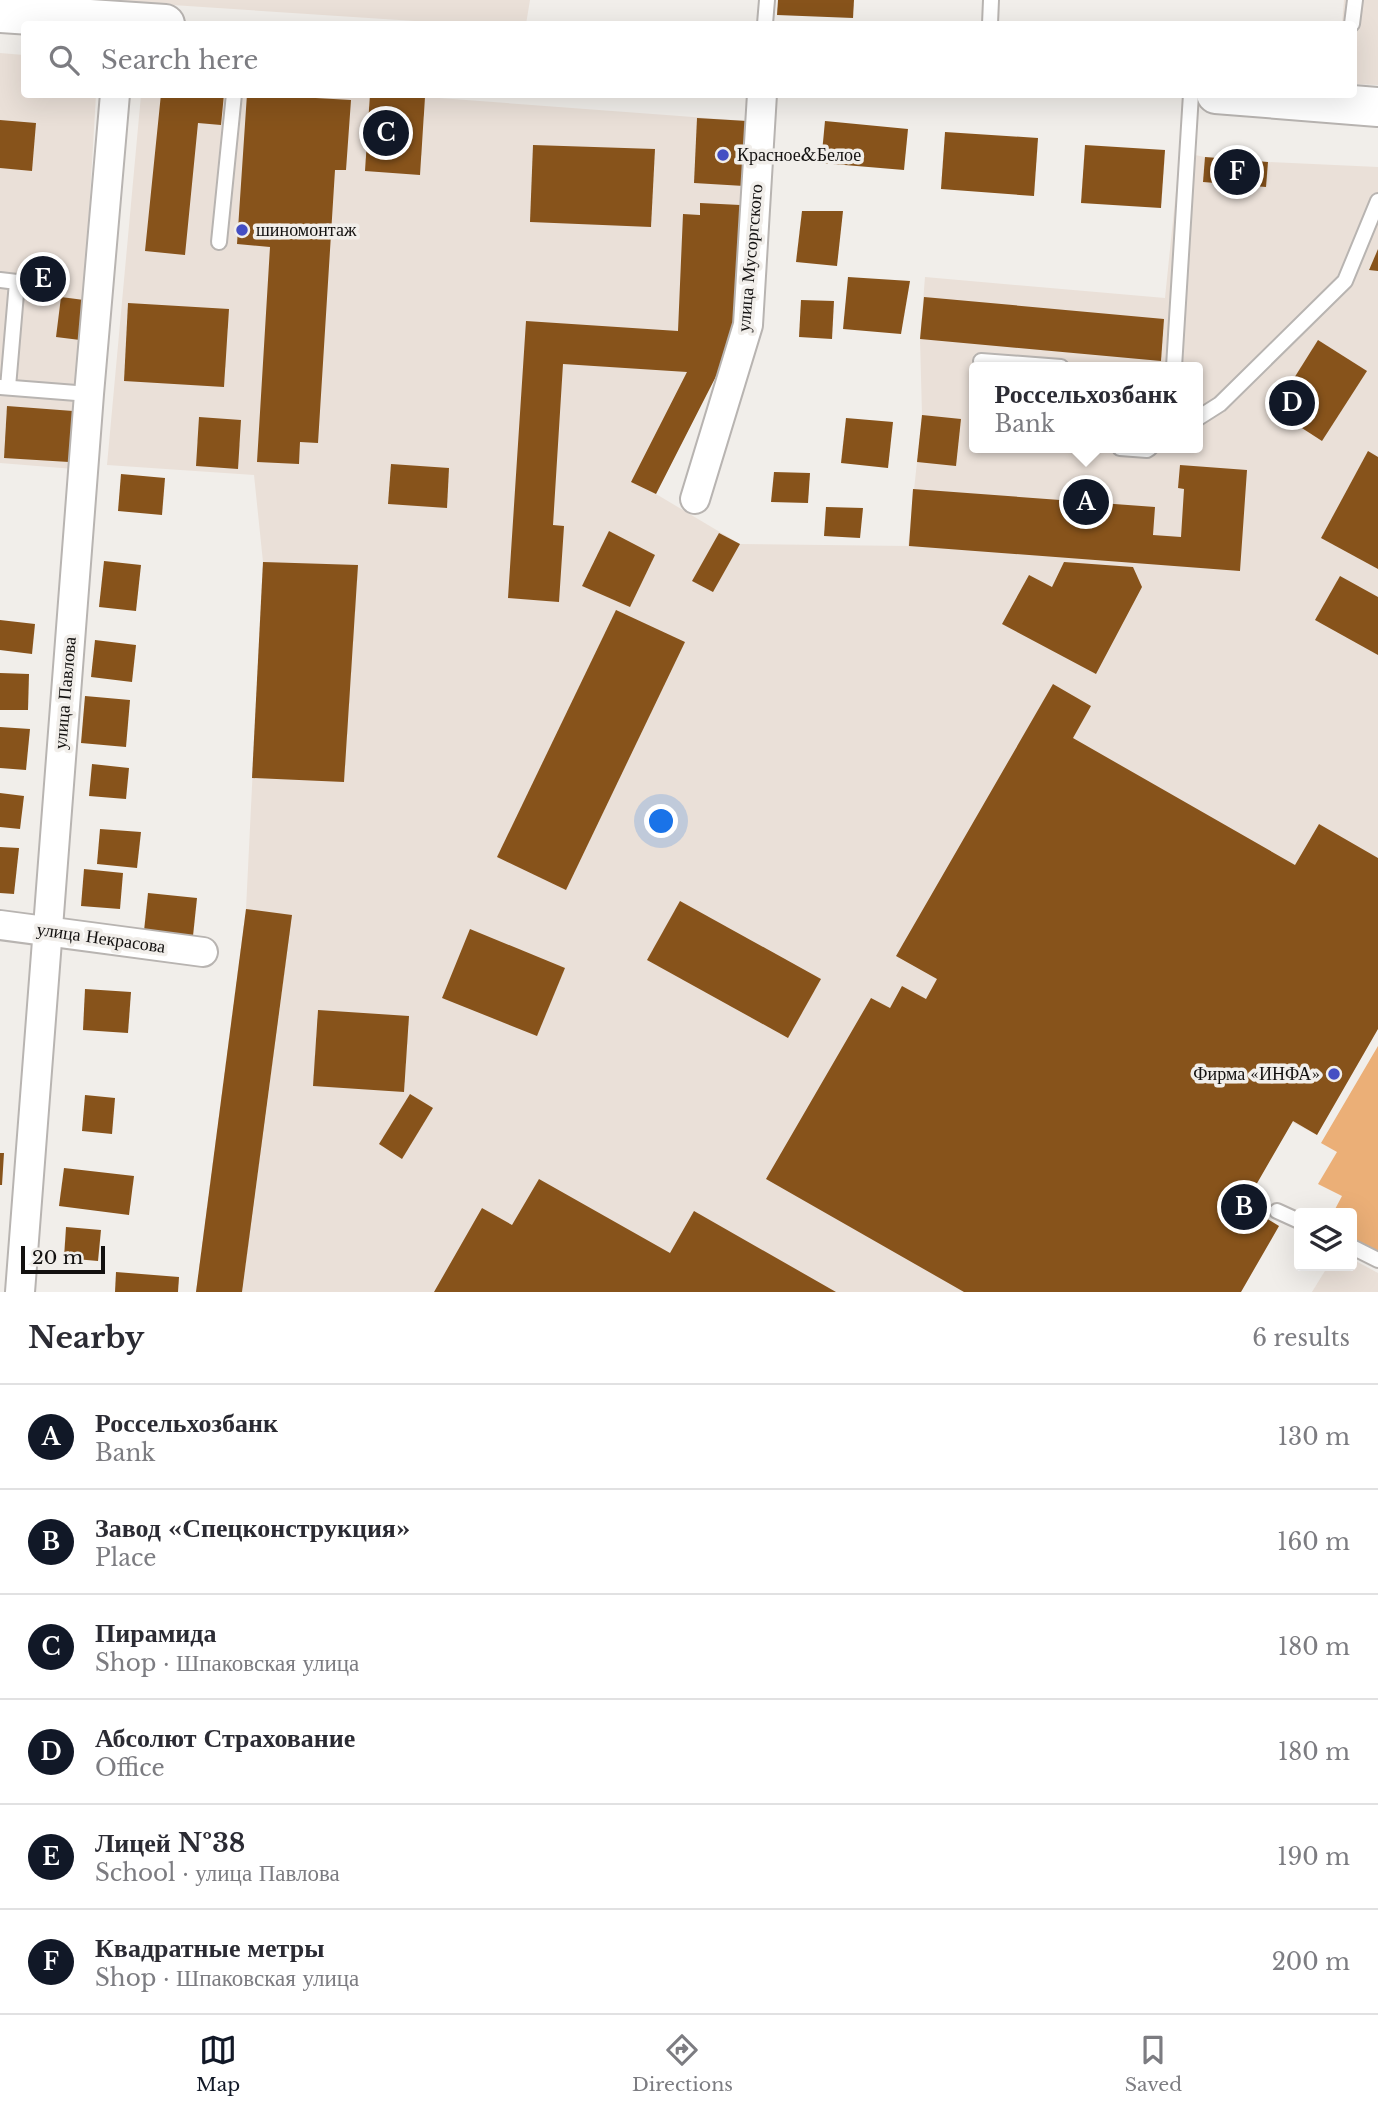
<!DOCTYPE html>
<html lang="en">
<head>
<meta charset="utf-8">
<style>
	:root { --surface:#fff; --page:#f7f7f7; --text:#2b2b33; --muted:#7c7c81; --line:#e1e1e2; --accent:#111827 }
	body { margin:0; font-family:"Libre Baskerville",serif; background:var(--page); color:var(--text) }
	.controls { position:absolute; right:21px; bottom:21px; display:grid; overflow:hidden; border-radius:7px; box-shadow:0 7px 28px #0002 }
	.controls button { width:63px; height:63px; display:grid; place-items:center; padding:0; border:0; border-bottom:2px solid var(--line); background:var(--surface); color:var(--text); font:35px sans-serif }
	.scale { position:absolute; left:21px; bottom:18px; width:84px; box-sizing:border-box; padding-left:7px; border:4px solid #131110; border-top:0; font-size:19px; line-height:24px; white-space:nowrap; color:#131110; -webkit-text-stroke:5px #f1eeea; paint-order:stroke }
	.you { position:absolute; left:662px; top:822px; width:24px; height:24px; margin:-18px; border:5px solid #fff; border-radius:50%; background:#1a73e8; box-shadow:0 0 0 10px #1a73e833 }
	.badge { display:grid; place-items:center; width:46px; height:46px; border-radius:50%; background:var(--accent); color:#fff; font-size:23px; font-weight:700 }
	.pin { position:absolute; translate:-50% -50%; border:4px solid #fff; box-shadow:0 2px 7px #0006 }
	.popup { position:absolute; left:969px; top:362px; width:234px; height:91px; box-sizing:border-box; display:grid; place-content:center; border-radius:7px; background:var(--surface); filter:drop-shadow(0 2px 5px #0005); font-size:23px; white-space:nowrap; color:var(--muted) }
	.popup b { font-size:26px; color:var(--text) }
	.popup::after { content:''; position:absolute; left:50%; top:100%; margin-left:-14px; border:14px solid transparent; border-top-color:var(--surface) }
	.list { margin:0; padding:0; list-style:none }
	h2 { display:flex; justify-content:space-between; align-items:center; height:91px; margin:0; padding:0 28px; font-size:30px }
	h2 small { font-size:23px; font-weight:400; color:var(--muted) }
	.list li { display:grid; grid-template-columns:46px 1fr auto; gap:21px; align-items:center; box-sizing:border-box; height:105px; padding:0 28px; border-top:2px solid var(--line) }
	.list b { display:block; font-size:26px; white-space:nowrap }
	.list p { margin:0; font-size:23px; white-space:nowrap; color:var(--muted) }
	.list em { font-size:23px; font-style:normal; color:var(--muted) }
	.icon { flex:none; width:38px; height:38px; fill:none; stroke:currentColor; stroke-width:2; stroke-linecap:round; stroke-linejoin:round }
	.map { position:relative; flex:none; width:1378px; height:1292px; overflow:hidden }
	.search { position:absolute; background:var(--surface); box-shadow:0 7px 28px #0002; left:21px; right:21px; top:21px; height:77px; display:flex; align-items:center; gap:18px; box-sizing:border-box; padding:0 24px; border-radius:7px; color:var(--muted); font-size:26px }
	.sheet { height:721px; background:var(--surface) }
	nav { display:flex; justify-content:space-around; align-items:center; box-sizing:border-box; height:98px; border-top:2px solid var(--line); background:var(--surface); font-size:19px; color:var(--muted) }
	nav a { display:grid; justify-items:center; gap:4px }
	nav .on { color:var(--accent) }
	.map>svg:first-child { display:block }
</style>
</head>
<body>
<div class="map">
<svg width="1378" height="1292" viewBox="0 0 1378 1292">
	<rect width="100%" height="100%" fill="#f1eeea"/>
	<!-- built -->
	<g fill="#eae0d8" fill-rule="evenodd">
		<polygon points="96,0 530,0 526,24 460,24"/>
		<polygon points="1344,0 1378,0 1378,85 1354,84 1354,24 1342,24"/>
		<polygon points="0,53 24,55 24,94 96,95 74,469 0,463"/>
		<path d="M 425,94 L 426,97 L 747,121 L 734,339 L 656,494 L 740,544 L 908,546 L 922,415 L 920,339 L 925,277 L 1165,298 L 1180,152 L 1205,157 L 1268,162 L 1378,167 L 1378,249 L 1369,269 L 1378,271 L 1378,1029 L 1317,1135 L 1292,1122 L 1252,1191 L 1267,1200 L 1259,1214 L 1279,1226 L 1241,1292 L 196,1292 L 246,909 L 263,562 L 254,475 L 107,465 L 141,95 ZM 974,367 L 1198,367 L 1198,448 L 974,448 Z"/>
		<polygon points="1352,1259 1378,1273 1378,1292 1312,1292 1328,1266 1352,1266"/>
	</g>
	<!-- green -->
	<polygon fill="#ebaf77" points="1378,1046 1378,1252 1352,1239 1352,1213 1333,1213 1342,1196 1318,1184 1337,1152 1321,1143"/>
	<!-- building -->
	<g fill="#87531b">
		<polygon points="778,0 854,0 853,18 777,15"/>
		<polygon points="161,94 224,94 221,125 198,123 185,255 145,251"/>
		<polygon points="247,94 351,100 346,170 335,170 318,443 300,442 299,464 257,462 270,247 237,244"/>
		<polygon points="370,94 425,97 420,175 365,171"/>
		<polygon points="697,118 747,121 744,186 694,183"/>
		<polygon points="0,120 36,123 32,171 0,168"/>
		<polygon points="825,121 908,129 904,170 821,163"/>
		<polygon points="945,132 1038,138 1034,196 941,189"/>
		<polygon points="533,145 655,149 651,227 530,222"/>
		<polygon points="1085,145 1165,150 1161,208 1081,203"/>
		<polygon points="1205,157 1268,162 1266,187 1203,182"/>
		<polygon points="700,203 740,205 732,345 656,494 631,482 687,372 563,364 553,525 564,526 559,602 508,598 526,321 678,331 683,214 700,215"/>
		<polygon points="802,211 843,211 837,266 796,262"/>
		<polygon points="1378,249 1378,271 1369,270"/>
		<polygon points="848,277 910,281 901,334 843,329"/>
		<polygon points="61,297 84,300 80,340 56,337"/>
		<polygon points="924,297 1164,319 1161,361 920,339"/>
		<polygon points="801,300 834,301 832,339 799,337"/>
		<polygon points="128,303 229,309 224,387 124,381"/>
		<polygon points="1318,340 1367,371 1322,441 1274,410"/>
		<polygon points="7,406 73,411 69,462 4,458"/>
		<polygon points="922,415 961,419 956,466 917,462"/>
		<polygon points="199,417 241,420 238,469 196,466"/>
		<polygon points="846,418 893,422 888,468 841,463"/>
		<polygon points="1368,451 1378,457 1378,569 1321,538"/>
		<polygon points="391,464 449,468 447,508 388,504"/>
		<polygon points="1180,465 1247,470 1240,571 909,546 913,489 1155,507 1153,535 1181,537 1184,489 1178,488"/>
		<polygon points="774,472 810,473 808,503 771,502"/>
		<polygon points="121,474 165,478 162,515 118,511"/>
		<polygon points="826,507 863,508 860,538 824,536"/>
		<polygon points="609,531 655,555 630,607 582,586"/>
		<polygon points="719,533 740,544 713,592 692,581"/>
		<polygon points="104,561 141,565 136,611 99,607"/>
		<polygon points="263,562 358,565 344,782 252,778"/>
		<polygon points="1064,562 1133,567 1142,587 1096,674 1002,624 1029,575 1052,587"/>
		<polygon points="1340,576 1378,597 1378,655 1315,620"/>
		<polygon points="616,610 685,642 566,890 497,857"/>
		<polygon points="0,620 35,624 32,654 0,650"/>
		<polygon points="95,640 136,645 132,682 91,677"/>
		<polygon points="0,673 29,674 28,710 0,710"/>
		<polygon points="1053,684 1091,706 1073,738 1295,865 1319,824 1378,858 1378,1029 1317,1135 1293,1121 1252,1192 1267,1200 1259,1214 1279,1226 1241,1292 964,1292 766,1179 871,998 890,1008 902,986 926,999 937,979 896,956"/>
		<polygon points="85,696 130,700 126,747 81,743"/>
		<polygon points="0,727 30,729 26,770 0,768"/>
		<polygon points="92,764 129,768 126,799 89,796"/>
		<polygon points="0,793 24,796 20,829 0,827"/>
		<polygon points="100,829 141,832 137,868 97,864"/>
		<polygon points="0,847 19,848 14,894 0,893"/>
		<polygon points="84,869 123,873 120,909 81,906"/>
		<polygon points="148,893 197,898 193,936 144,931"/>
		<polygon points="680,901 821,979 788,1038 647,960"/>
		<polygon points="246,909 292,915 242,1292 196,1292"/>
		<polygon points="470,929 565,968 537,1036 442,998"/>
		<polygon points="85,989 131,992 128,1033 83,1030"/>
		<polygon points="318,1010 409,1016 404,1092 313,1086"/>
		<polygon points="410,1094 433,1108 402,1159 379,1144"/>
		<polygon points="85,1095 115,1098 112,1134 82,1131"/>
		<polygon points="0,1153 4,1153 2,1185 0,1185"/>
		<polygon points="64,1168 134,1176 129,1215 59,1206"/>
		<polygon points="539,1179 670,1253 694,1211 836,1292 434,1292 482,1208 512,1225"/>
		<polygon points="66,1227 101,1230 98,1261 64,1258"/>
		<polygon points="116,1272 179,1277 178,1292 115,1292"/>
	</g>
	<g fill="none" stroke-linecap="round" stroke-linejoin="round">
		<!-- lane casing -->
		<g stroke="#b8b4b1" stroke-width="18">
			<g id="lane">
				<polyline points="765,24 767,0"/>
				<polyline points="990,24 991,0"/>
				<polyline points="1352,24 1355,0"/>
				<polyline points="219,242 234,94"/>
				<polyline points="0,280 17,282 8,387"/>
				<polyline points="981,361 1061,367"/>
				<polyline points="1174,367 1191,94"/>
				<polyline points="0,387 89,394"/>
				<polyline points="1198,418 1220,404 1345,281 1378,201"/>
				<polyline points="1120,448 1147,450 1150,448"/>
				<polyline points="1277,1211 1299,1221"/>
				<polyline points="1352,1247 1378,1260"/>
			</g>
		</g>
		<!-- street casing -->
		<g stroke="#b8b4b1" stroke-width="32">
			<g id="street">
				<polyline points="695,499 748,325 762,94"/>
				<polyline points="0,925 203,952"/>
				<polyline points="20,1292 89,394 115,94"/>
			</g>
		</g>
		<!-- secondary casing -->
		<g stroke="#b8b4b1" stroke-width="42">
			<g id="secondary">
				<polyline points="0,13 165,24"/>
				<polyline points="1216,94 1378,107"/>
			</g>
		</g>
		<!-- lane -->
		<use href="#lane" stroke="#fff" stroke-width="14"/>
		<!-- street -->
		<use href="#street" stroke="#fff" stroke-width="28"/>
		<!-- secondary -->
		<use href="#secondary" stroke="#fff" stroke-width="38"/>
	</g>
	<!-- markers -->
	<g fill="#444ec3" stroke="#f1eeea" stroke-width="2.5">
		<circle cx="723" cy="155" r="7"/>
		<circle cx="242" cy="230" r="7"/>
		<circle cx="1334" cy="1074" r="7"/>
	</g>
	<g text-anchor="middle" stroke-width="7" stroke-linejoin="round" paint-order="stroke">
		<!-- poi labels -->
		<g font-size="18" fill="#131110" stroke="#f1eeea" text-anchor="start">
			<text x="737" y="161">Красное&amp;Белое</text>
			<text x="256" y="236">шиномонтаж</text>
			<text x="1320" y="1080" text-anchor="end">Фирма «ИНФА»</text>
		</g>
		<!-- street labels -->
		<g font-size="18" fill="#131110" stroke="#f1eeea">
			<text transform="translate(750 258) rotate(-85)" y="6">улица Мусоргского</text>
			<text transform="translate(65 693) rotate(-85)" y="6">улица Павлова</text>
			<text transform="translate(101 938) rotate(8)" y="6">улица Некрасова</text>
		</g>
	</g>
</svg>
<div class="controls">
<button><svg class="icon" aria-label="layers" viewBox="0 0 24 24"><path d="M12 4l9 5-9 5-9-5zM3 14l9 5 9-5"/></svg></button>
</div>
<div class="scale">20 m</div>
<div class="you"></div>
<div class="pin badge" style="left:1086px;top:502px">A</div>
<div class="popup"><b>Россельхозбанк</b>Bank</div>
<div class="pin badge" style="left:1244px;top:1207px">B</div>
<div class="pin badge" style="left:386px;top:133px">C</div>
<div class="pin badge" style="left:1292px;top:403px">D</div>
<div class="pin badge" style="left:43px;top:279px">E</div>
<div class="pin badge" style="left:1237px;top:172px">F</div>
<div class="search"><svg class="icon" aria-label="search" viewBox="0 0 24 24"><circle cx="10" cy="10" r="6"/><path d="M15 15l6 6"/></svg>Search here</div>
</div>
<section class="sheet">
<h2>Nearby<small>6 results</small></h2>
<ul class="list">
<li><span class="badge">A</span><div><b>Россельхозбанк</b><p>Bank</p></div><em>130 m</em></li>
<li><span class="badge">B</span><div><b>Завод «Спецконструкция»</b><p>Place</p></div><em>160 m</em></li>
<li><span class="badge">C</span><div><b>Пирамида</b><p>Shop · Шпаковская улица</p></div><em>180 m</em></li>
<li><span class="badge">D</span><div><b>Абсолют Страхование</b><p>Office</p></div><em>180 m</em></li>
<li><span class="badge">E</span><div><b>Лицей №38</b><p>School · улица Павлова</p></div><em>190 m</em></li>
<li><span class="badge">F</span><div><b>Квадратные метры</b><p>Shop · Шпаковская улица</p></div><em>200 m</em></li>
</ul>
</section>
<nav>
<a class="on"><svg class="icon" aria-label="map" viewBox="0 0 24 24"><path d="M3 6l6-2 6 2 6-2v14l-6 2-6-2-6 2zM9 4v14M15 6v14"/></svg>Map</a>
<a><svg class="icon" aria-label="directions" viewBox="0 0 24 24"><path d="M12 3l9 9-9 9-9-9zM9 14v-3h6M13 9l2 2-2 2"/></svg>Directions</a>
<a><svg class="icon" aria-label="saved" viewBox="0 0 24 24"><path d="M7 4h10v16l-5-4-5 4z"/></svg>Saved</a>
</nav>
</body>
</html>
